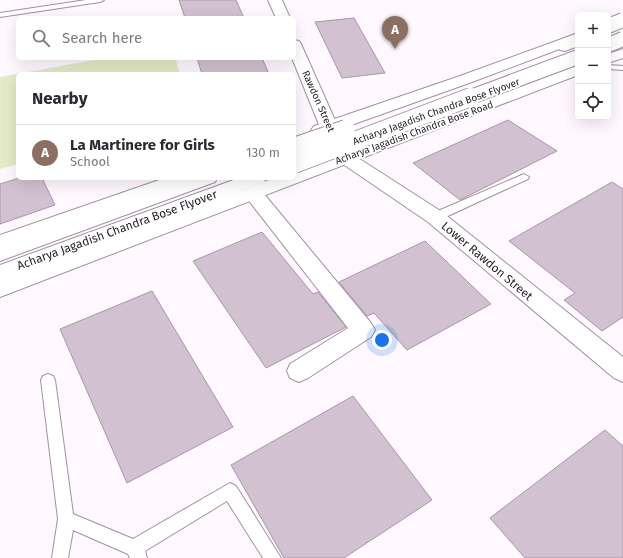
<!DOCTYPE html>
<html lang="en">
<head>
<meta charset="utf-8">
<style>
	:root { --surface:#fff; --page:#f2f2f3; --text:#2b2b33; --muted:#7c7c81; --line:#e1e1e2; --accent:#0b8043 }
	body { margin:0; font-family:"Fira Sans",sans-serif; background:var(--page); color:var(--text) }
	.controls { position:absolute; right:12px; top:12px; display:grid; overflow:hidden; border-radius:6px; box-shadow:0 4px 16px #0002 }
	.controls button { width:36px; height:36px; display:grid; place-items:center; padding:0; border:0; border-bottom:1px solid var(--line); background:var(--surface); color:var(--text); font:20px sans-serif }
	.you { position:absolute; left:382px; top:340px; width:14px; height:14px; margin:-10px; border:3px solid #fff; border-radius:50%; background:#1a73e8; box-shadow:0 0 0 6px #1a73e833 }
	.badge { display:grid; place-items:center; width:26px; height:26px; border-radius:50%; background:var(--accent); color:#fff; font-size:13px; font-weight:700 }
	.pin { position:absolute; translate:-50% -33px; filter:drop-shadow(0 1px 2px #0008) }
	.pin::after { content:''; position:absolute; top:21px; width:14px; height:12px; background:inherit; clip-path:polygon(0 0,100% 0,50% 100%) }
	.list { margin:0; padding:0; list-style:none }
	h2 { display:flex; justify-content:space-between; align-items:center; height:52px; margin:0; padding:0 16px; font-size:17px }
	h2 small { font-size:13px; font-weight:400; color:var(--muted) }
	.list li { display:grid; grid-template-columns:26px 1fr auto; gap:12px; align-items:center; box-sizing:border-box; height:56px; padding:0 16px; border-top:1px solid var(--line) }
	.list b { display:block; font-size:15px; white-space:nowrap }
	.list p { margin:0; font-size:13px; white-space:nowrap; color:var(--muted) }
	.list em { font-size:13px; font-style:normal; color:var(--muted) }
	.icon { flex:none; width:22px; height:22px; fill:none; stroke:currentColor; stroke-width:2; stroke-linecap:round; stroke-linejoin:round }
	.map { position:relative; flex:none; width:623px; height:558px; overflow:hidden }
	.search { position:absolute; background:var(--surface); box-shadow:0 4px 16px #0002; left:16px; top:16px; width:280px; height:44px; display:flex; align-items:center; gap:10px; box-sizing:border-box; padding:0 14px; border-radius:6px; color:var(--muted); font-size:15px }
	.panel { position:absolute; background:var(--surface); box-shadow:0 4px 16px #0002; left:16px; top:72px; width:280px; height:108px; border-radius:6px }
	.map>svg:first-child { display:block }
</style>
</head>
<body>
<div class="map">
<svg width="623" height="558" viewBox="0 0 623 558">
	<rect width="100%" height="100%" fill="#fff8ff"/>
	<!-- green -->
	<polygon fill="#e5ebc7" points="105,58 175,58 180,74 18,74 18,164 0,169 0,77"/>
	<!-- building -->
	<g fill="#d2c1d1" stroke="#a797a7">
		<polygon points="179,0 236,0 244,18 185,18"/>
		<polygon points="354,18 385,73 342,78 315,22"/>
		<polygon points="197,58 262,58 269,74 202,74"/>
		<polygon points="508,120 557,151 460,200 413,163"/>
		<polygon points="19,178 42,178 55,205 0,224 0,184"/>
		<polygon points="612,182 623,189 623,317 602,331 564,300 575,293 509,241"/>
		<polygon points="262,232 313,294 318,292 346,327 266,368 193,261"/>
		<polygon points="425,241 491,304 407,350 374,313 367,316 339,282"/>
		<polygon points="152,291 233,427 127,483 60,329"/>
		<polygon points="353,396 432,500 344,558 284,558 231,465"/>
		<polygon points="605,430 623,446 623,558 525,558 490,518"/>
	</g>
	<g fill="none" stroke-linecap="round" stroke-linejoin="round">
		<!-- service casing -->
		<g stroke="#a191a0" stroke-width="2">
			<g id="service">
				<polygon points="86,0 104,0 100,2 0,17 0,13"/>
				<polygon points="608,65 623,66 623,70 608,69"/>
				<polygon points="524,174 529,177 528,179 439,220 431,220 430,217 431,214"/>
				<polygon points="48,374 53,376 55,380 73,514 133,539 230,483 236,486 281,558 263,558 227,501 145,551 147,558 130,558 128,554 73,530 68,558 52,558 58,519 41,380 43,376"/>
			</g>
		</g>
		<!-- minor casing -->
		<g stroke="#a191a0" stroke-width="2">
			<g id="minor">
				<polygon points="346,152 352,154 442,212 623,357 623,382 614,378 428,222 340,162 337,158 340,154"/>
				<polygon points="253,187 260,189 371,323 375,330 371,337 308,378 299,382 290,378 287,371 290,364 348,328 246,197 243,193 246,189"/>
			</g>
		</g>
		<!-- tertiary casing -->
		<g stroke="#a191a0" stroke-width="2">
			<g id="tertiary">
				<polygon points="268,0 282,0 290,18 276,18"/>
				<polygon points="294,40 299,41 301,44 338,127 350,148 347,152 341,153 335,152 320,127 292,58 294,58"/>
			</g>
		</g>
		<!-- primary casing -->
		<g stroke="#a191a0" stroke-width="2">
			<g id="primary">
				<polygon points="578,33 578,42 472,82 326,134 320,135 314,134 311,130 314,126 460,76"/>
				<polygon points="623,49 623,58 608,63 608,54"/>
				<polygon points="578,65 578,75 0,297 0,280 274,178 294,178 294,170"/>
				<polygon points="165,178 193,178 191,182 0,250 0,235"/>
			</g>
		</g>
		<!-- trunk casing -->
		<g stroke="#a191a0" stroke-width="2">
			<polygon id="trunk" points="578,36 578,46 565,51 560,50 558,47 560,44"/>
		</g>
		<!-- motorway casing -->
		<g stroke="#a191a0" stroke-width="2">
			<g id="motorway">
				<polygon points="189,178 217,178 215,182 0,261 0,245"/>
				<polygon points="239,178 266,178 264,182 0,282 0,265"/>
			</g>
		</g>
		<!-- service -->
		<use href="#service" fill="#fff" fill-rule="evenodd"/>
		<!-- minor -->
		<use href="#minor" fill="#fff" fill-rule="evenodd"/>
		<!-- tertiary -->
		<use href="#tertiary" fill="#fff" fill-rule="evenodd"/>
		<!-- primary -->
		<use href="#primary" fill="#fff" fill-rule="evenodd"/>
		<!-- trunk -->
		<use href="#trunk" fill="#fff" fill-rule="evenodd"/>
		<!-- motorway -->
		<use href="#motorway" fill="#fff" fill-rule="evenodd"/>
		<!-- trunk-bridge casing -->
		<g stroke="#a191a0" stroke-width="16" stroke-linecap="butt">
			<polyline id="trunk-bridge" points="608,26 623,20"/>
		</g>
		<!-- motorway-bridge-far1 casing -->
		<g stroke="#a191a0" stroke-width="16" stroke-linecap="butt">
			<g id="motorway-bridge-far1">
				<polyline points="608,45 623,39"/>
				<polyline points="468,98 578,57"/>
			</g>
		</g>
		<!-- motorway-bridge casing -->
		<g stroke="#a191a0" stroke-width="20" stroke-linecap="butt">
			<g id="motorway-bridge">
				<polyline points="294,147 346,129"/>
				<polyline points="294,164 471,97"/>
			</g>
		</g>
		<!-- trunk-bridge -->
		<use href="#trunk-bridge" stroke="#fff" stroke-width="14"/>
		<!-- motorway-bridge-far1 -->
		<use href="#motorway-bridge-far1" stroke="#fff" stroke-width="14"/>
		<!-- motorway-bridge -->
		<use href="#motorway-bridge" stroke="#fff" stroke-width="18"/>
	</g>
	<g text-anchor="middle" stroke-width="4" stroke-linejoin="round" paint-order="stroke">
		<!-- far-street labels -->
		<g font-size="10" fill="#231d23" stroke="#fff">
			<text transform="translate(319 101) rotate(66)" y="4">Rawdon Street</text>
			<text transform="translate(436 111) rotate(-20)" y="4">Acharya Jagadish Chandra Bose Flyover</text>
			<text transform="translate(414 132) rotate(-20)" y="4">Acharya Jagadish Chandra Bose Road</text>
		</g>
		<!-- street labels -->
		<g font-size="12" fill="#231d23" stroke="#fff">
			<text transform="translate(117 230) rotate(-20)" y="4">Acharya Jagadish Chandra Bose Flyover</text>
			<text transform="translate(487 261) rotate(40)" y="4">Lower Rawdon Street</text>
		</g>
	</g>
</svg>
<div class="controls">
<button>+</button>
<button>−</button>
<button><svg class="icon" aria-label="locate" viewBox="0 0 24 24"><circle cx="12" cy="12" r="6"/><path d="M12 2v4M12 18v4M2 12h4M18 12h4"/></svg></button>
</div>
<div class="you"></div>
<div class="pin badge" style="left:395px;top:49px;background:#8d6e63">A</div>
<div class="search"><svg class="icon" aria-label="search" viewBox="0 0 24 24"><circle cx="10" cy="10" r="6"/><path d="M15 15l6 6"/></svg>Search here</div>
<section class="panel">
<h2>Nearby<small></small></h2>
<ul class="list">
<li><span class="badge" style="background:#8d6e63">A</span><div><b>La Martinere for Girls</b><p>School</p></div><em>130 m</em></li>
</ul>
</section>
</div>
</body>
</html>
